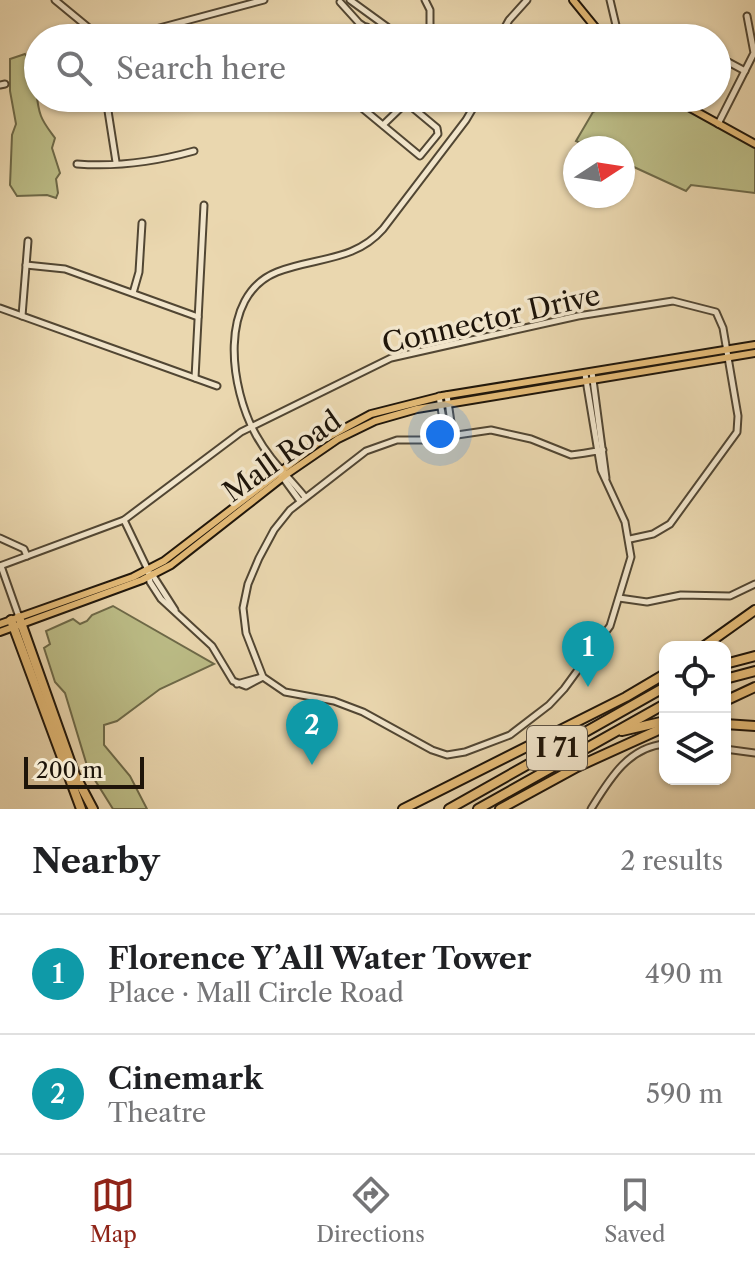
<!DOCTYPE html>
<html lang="en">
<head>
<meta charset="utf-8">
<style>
	:root { --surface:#fff; --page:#f2f2f2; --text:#202124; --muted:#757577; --line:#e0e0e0; --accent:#8f2418 }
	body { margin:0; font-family:"Libre Caslon Text",serif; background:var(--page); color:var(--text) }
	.controls { position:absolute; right:24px; bottom:24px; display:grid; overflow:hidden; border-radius:16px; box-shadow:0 2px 6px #0004 }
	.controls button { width:72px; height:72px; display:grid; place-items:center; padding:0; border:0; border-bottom:2px solid var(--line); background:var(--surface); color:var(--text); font:40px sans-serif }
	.compass { position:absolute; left:563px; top:136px; width:72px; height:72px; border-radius:50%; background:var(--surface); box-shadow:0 2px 6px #0004; rotate:78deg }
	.scale { position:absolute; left:24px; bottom:20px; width:120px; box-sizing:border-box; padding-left:8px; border:4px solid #1e150a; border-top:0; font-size:22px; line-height:28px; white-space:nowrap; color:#1e150a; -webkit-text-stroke:6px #f1e5cb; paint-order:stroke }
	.you { position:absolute; left:440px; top:434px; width:28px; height:28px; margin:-20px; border:6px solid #fff; border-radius:50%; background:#1a73e8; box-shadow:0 0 0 12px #1a73e833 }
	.badge { display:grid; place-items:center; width:52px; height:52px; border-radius:50%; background:var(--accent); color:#fff; font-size:26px; font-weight:700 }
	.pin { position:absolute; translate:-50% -66px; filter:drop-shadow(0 2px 4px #0008) }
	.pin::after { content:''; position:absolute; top:42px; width:28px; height:24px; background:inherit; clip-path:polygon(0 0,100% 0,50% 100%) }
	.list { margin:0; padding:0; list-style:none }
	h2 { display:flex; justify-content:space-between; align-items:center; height:104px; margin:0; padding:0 32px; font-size:34px }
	h2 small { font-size:26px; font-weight:400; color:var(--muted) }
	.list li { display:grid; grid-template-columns:52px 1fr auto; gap:24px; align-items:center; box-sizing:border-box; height:120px; padding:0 32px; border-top:2px solid var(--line) }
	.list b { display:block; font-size:30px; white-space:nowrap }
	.list p { margin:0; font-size:26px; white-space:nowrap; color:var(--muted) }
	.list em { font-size:26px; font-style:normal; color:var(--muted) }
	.icon { flex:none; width:44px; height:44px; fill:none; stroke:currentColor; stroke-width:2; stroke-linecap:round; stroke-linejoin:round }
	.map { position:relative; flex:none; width:755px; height:809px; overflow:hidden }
	.search { position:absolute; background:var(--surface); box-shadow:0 2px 6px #0004; left:24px; right:24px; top:24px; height:88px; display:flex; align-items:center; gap:20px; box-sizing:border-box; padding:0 28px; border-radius:44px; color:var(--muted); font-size:30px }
	.sheet { height:344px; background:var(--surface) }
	nav { display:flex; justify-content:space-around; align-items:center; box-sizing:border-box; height:112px; border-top:2px solid var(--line); background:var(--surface); font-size:22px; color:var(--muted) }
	nav a { display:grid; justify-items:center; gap:4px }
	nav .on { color:var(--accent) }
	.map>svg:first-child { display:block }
</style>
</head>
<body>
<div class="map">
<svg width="755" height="809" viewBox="0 0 755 809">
	<rect width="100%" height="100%" fill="#ead7af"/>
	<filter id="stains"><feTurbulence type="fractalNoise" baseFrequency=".0025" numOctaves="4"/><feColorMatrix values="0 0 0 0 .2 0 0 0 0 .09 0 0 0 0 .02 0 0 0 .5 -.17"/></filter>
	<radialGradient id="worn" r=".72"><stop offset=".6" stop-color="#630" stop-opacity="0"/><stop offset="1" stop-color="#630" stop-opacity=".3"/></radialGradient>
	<!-- green -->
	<g fill="#bcbd87" stroke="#6d6948" stroke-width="2">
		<path d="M 25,54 C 40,73 33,95 41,116 C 44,124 50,131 55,138 L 52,148 L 60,173 L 56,179 L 58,193 L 56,198 L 47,195 L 17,196 L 10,185 L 12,135 L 16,124 L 10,91 L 10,59 Z"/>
		<polygon points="623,98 672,98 755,144 755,193 691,185 686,191 623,162 623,148 591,148 576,141 593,112"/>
		<polygon points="113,606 214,664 160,689 117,721 104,725 104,745 130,776 147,809 113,809 88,769 65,693 55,682 44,648 50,644 46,631 73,619 80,624 87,621 92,615"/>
	</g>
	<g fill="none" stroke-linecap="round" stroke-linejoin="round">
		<!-- minor casing -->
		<g stroke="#514633" stroke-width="9">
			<g id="minor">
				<polyline points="55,0 95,33 109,38"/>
				<polyline points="350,0 394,32 449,38"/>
				<polyline points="425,0 430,10 430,24"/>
				<polyline points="610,0 619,38"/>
				<polyline points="340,2 359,23 381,38"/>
				<polyline points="54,37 54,38"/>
				<polyline points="122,38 264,0"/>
				<polyline points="355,38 367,27"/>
				<polyline points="499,38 509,20 527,0"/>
				<polyline points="717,56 745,71"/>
				<polyline points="0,85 5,84"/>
				<polyline points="106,98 116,162"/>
				<polyline points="350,98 420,156 438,134 437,128 401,98"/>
				<polyline points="450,98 458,104"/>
				<polyline points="718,124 754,53 747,16"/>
				<polyline points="383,125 411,98"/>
				<path d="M 77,164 C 115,167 158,161 194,151"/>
				<polyline points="26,265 65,269 198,317"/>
				<polyline points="133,293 139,272 142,223"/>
				<polyline points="0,308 217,386"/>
				<polyline points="22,316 28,241"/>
				<polyline points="592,372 606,478"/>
				<path d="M 585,374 L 601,470 L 625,522 L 631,557 L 610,626 L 564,689 L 549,705 L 510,735 L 465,752 L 447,755 L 432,750 L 363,712 L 334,701 L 285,692 L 263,677 L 246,633 L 243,608 L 248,584 L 259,558 L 274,530 L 290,510 L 366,451 L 397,440 L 423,440 L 491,430 L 531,439 L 571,455 C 581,454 592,452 603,450"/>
				<polyline points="195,378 204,205"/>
				<polyline points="447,395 453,436"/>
				<polyline points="439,396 446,437"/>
				<polyline points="281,475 300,501"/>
				<path d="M 305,497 C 288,476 269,459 256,435 C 230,389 217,296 277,272 C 315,257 354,262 383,229 L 466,120 L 479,98"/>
				<polyline points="124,520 148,570 150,582 161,599 212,646 233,681 246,686 263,677"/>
				<polyline points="0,538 24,549 27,556"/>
				<polyline points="0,566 124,520 241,432 391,358 578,316 673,301 716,312 723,328 738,416 737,432 670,524 653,534 630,539"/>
				<polyline points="1,566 19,617"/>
				<polyline points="152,574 175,610"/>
				<polyline points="619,598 647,602 681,595 730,596 755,584"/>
				<polyline points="237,684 262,677"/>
				<polyline points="725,749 755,753"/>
				<path d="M 591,809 C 609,780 628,747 665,744"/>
			</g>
		</g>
		<!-- major casing -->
		<g stroke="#1e150a" stroke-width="10">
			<g id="major">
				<polyline points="573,0 604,38"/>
				<polyline points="672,98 755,144"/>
				<polyline points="0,624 133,577 164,561 319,442 371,414 442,396 755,345"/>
				<polyline points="0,632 142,580 171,565 287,474 338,439 375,421 417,409 755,353"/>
			</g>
		</g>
		<!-- highway casing -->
		<g stroke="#1e150a" stroke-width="12">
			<g id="highway">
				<polyline points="19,617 75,775 93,809"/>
				<polyline points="11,620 81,809"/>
				<polyline points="703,647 755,610"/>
				<polyline points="725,664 755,656"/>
				<polyline points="725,679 755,671"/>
				<polyline points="725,701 755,687"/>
				<polyline points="725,724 755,726"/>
				<polyline points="622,731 665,721"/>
				<polyline points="403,809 626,697 665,674"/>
				<polyline points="449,809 665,687"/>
				<polyline points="478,809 665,704"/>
				<polyline points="500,809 577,767 665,727"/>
			</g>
		</g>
		<!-- minor -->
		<use href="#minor" stroke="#f1e5cb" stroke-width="5"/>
		<!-- major -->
		<use href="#major" stroke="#e5bc78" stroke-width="6"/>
		<!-- highway -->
		<use href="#highway" stroke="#e5bc78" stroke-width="8"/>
	</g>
	<g text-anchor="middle" stroke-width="7" stroke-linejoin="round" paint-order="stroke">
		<!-- shield labels -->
		<rect fill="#f1e5cb" stroke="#5d5344" stroke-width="2" x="527" y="726" width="60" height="44" rx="6"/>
		<g font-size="26" font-weight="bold" fill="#1e150a">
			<text x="557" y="757">I 71</text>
		</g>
		<!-- street labels -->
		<g font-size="28" fill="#1e150a" stroke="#f1e5cb">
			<text transform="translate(491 319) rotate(-13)" y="10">Connector Drive</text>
			<text transform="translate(282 456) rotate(-35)" y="10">Mall Road</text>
		</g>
	</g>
	<rect width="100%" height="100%" filter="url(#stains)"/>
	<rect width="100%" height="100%" fill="url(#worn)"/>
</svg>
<div class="controls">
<button><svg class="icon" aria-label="locate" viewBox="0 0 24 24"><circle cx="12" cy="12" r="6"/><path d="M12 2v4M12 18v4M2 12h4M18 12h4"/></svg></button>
<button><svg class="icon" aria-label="layers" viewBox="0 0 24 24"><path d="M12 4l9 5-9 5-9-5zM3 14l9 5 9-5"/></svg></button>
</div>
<svg class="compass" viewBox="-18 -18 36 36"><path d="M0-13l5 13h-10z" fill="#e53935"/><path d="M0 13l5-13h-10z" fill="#757577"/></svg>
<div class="scale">200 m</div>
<div class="you"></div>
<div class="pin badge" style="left:588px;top:687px;background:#0f9aa8">1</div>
<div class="pin badge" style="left:312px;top:765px;background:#0f9aa8">2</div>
<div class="search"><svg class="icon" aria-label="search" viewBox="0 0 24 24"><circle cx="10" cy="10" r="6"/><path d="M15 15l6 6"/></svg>Search here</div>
</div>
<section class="sheet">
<h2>Nearby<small>2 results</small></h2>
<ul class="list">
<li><span class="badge" style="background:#0f9aa8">1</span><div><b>Florence Y’All Water Tower</b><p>Place · Mall Circle Road</p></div><em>490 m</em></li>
<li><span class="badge" style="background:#0f9aa8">2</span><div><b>Cinemark</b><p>Theatre</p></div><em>590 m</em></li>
</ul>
</section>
<nav>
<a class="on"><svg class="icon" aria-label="map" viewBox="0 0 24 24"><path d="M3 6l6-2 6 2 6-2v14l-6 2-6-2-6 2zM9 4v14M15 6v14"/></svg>Map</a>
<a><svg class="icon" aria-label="directions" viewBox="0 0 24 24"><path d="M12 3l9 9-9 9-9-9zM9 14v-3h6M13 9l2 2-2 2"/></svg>Directions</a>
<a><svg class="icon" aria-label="saved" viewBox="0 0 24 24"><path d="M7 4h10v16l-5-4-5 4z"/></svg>Saved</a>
</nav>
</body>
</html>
